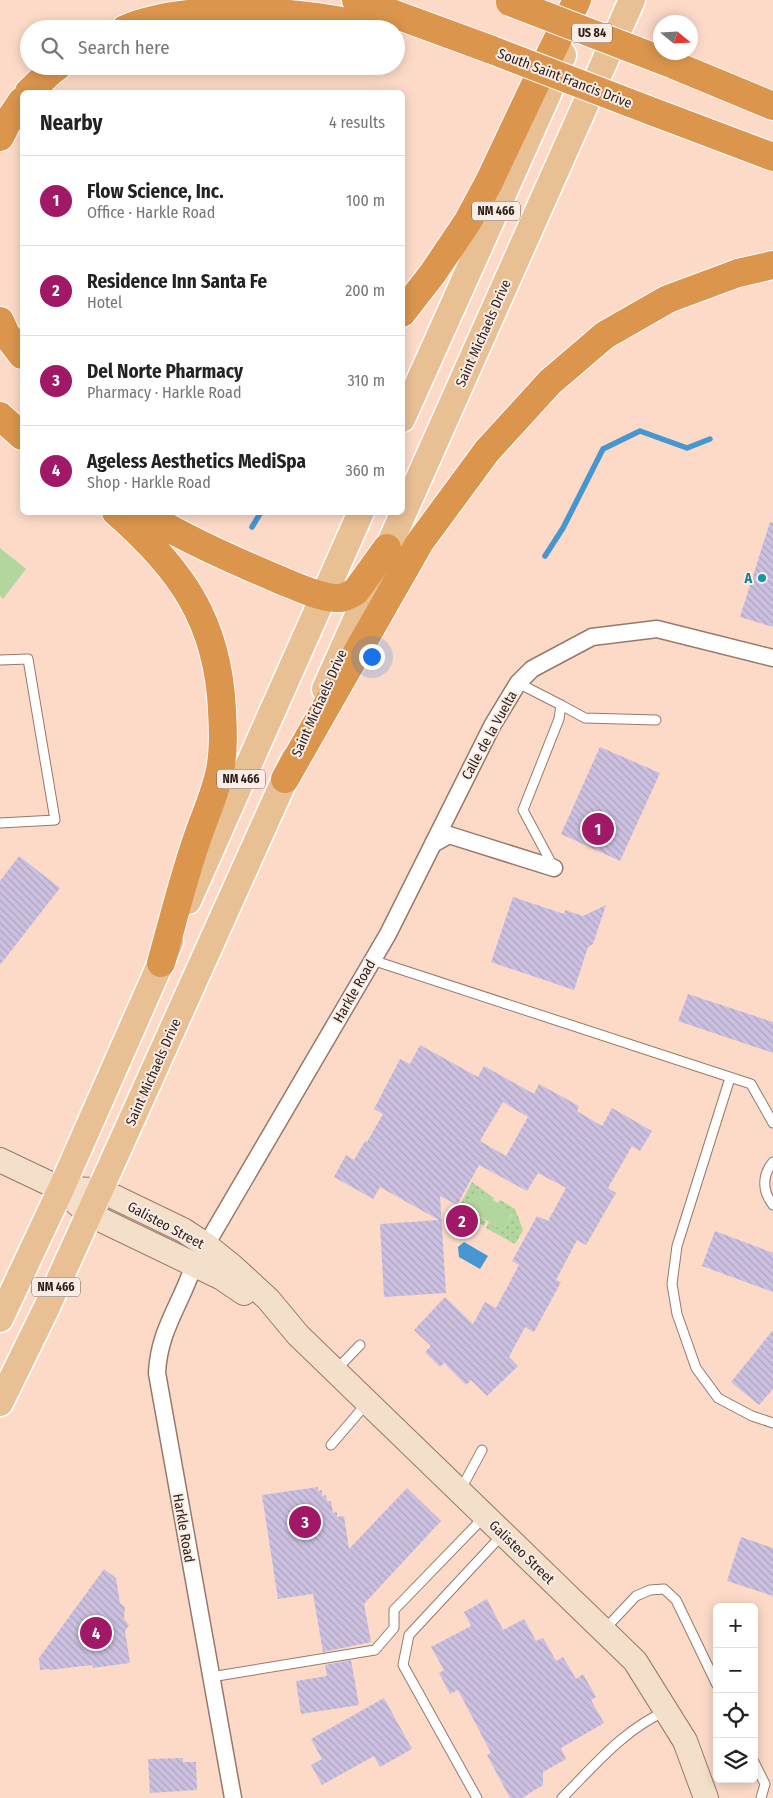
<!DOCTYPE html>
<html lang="en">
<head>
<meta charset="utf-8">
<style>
	:root { --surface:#fff; --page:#f2f2f2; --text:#222; --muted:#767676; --line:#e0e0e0; --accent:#a01866 }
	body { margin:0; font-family:"Fira Sans Condensed",sans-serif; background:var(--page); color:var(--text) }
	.controls { position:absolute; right:15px; bottom:15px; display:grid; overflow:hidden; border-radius:8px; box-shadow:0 2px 12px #0003 }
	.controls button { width:45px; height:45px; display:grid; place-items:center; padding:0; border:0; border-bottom:1px solid var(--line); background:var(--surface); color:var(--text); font:25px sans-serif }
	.compass { position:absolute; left:653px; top:15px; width:45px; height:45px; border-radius:50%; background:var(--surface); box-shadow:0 2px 12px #0003; rotate:108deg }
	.you { position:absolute; left:371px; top:656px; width:18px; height:18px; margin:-12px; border:4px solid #fff; border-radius:50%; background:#1a73e8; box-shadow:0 0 0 8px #1a73e833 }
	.badge { display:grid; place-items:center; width:32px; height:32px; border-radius:50%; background:var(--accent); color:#fff; font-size:16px; font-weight:700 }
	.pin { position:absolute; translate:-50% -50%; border:2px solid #fff; box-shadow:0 1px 5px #0006 }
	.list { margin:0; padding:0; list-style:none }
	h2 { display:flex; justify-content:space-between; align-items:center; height:65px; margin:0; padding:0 20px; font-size:21px }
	h2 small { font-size:16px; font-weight:400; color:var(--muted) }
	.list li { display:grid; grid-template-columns:32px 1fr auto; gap:15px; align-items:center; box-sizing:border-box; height:90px; padding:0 20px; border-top:1px solid var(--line) }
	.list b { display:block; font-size:19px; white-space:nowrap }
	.list p { margin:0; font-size:16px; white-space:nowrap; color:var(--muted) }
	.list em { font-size:16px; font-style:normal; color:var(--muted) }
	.icon { flex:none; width:28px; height:28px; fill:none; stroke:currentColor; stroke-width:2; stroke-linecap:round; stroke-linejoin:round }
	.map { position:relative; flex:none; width:773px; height:1798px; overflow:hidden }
	.search { position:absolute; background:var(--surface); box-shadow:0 2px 12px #0003; left:20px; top:20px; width:385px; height:55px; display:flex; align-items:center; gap:12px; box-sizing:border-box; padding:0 18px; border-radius:28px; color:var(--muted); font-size:19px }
	.panel { position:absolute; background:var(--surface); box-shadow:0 2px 12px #0003; left:20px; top:90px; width:385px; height:425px; border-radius:8px }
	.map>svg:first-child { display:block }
</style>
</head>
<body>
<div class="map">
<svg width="773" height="1798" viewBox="0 0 773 1798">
	<defs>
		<pattern id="grass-dots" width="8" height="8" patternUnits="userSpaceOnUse" patternTransform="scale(1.25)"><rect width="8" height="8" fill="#b1d69e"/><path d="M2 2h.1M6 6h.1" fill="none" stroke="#98b787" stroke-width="1.8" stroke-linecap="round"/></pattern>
		<pattern id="building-back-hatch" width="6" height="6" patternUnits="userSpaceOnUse" patternTransform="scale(1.25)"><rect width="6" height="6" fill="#cbc0e0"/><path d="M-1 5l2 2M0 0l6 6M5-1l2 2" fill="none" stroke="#aea5bf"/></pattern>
	</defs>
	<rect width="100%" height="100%" fill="#fddac8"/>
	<!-- grass -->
	<g fill="url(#grass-dots)">
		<polygon points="472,1182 494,1198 493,1200 478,1192 467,1209 486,1221 484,1226 457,1211"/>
		<polygon points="500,1200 515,1209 523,1230 515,1244 486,1228 489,1222 503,1230 513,1213 498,1203"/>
	</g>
	<!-- pitch -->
	<g fill="#b1d69e">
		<polygon points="0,548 26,569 3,599 0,596"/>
		<polygon points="478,1191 513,1212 503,1230 467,1209"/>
	</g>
	<!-- water -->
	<polygon fill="#4696d1" points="464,1242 488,1256 480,1269 459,1257 458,1247"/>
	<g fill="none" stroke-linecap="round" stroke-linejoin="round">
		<!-- stream -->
		<g stroke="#4696d1" stroke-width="5.5">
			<polyline points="252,527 261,512"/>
			<polyline points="545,556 563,528 603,449 640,431 687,448 710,439"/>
		</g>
	</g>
	<!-- building -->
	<g fill="url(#building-back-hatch)" fill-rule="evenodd">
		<polygon points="770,522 773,523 773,627 740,617"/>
		<polygon points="600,747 660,773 620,861 561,834"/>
		<polygon points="19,856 60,888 0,965 0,881"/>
		<polygon points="513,897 564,914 565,910 583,916 606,905 593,944 588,947 574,990 491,962"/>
		<polygon points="688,994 773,1022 773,1053 678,1021"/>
		<path d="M 420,1045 L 478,1077 L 484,1066 L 534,1094 L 539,1084 L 579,1106 L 577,1111 L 602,1126 L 612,1108 L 652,1131 L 640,1151 L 632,1146 L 608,1188 L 616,1193 L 586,1245 L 577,1240 L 556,1280 L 561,1282 L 534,1332 L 525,1327 L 509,1357 L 518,1366 L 487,1396 L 471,1380 L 466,1385 L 444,1363 L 440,1367 L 425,1352 L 431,1346 L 414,1330 L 445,1297 L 473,1324 L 485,1302 L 496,1308 L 519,1265 L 512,1261 L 537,1216 L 548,1221 L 566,1188 L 538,1173 L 527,1191 L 479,1165 L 457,1205 L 440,1196 L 446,1293 L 384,1297 L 380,1224 L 439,1220 L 380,1187 L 373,1199 L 334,1177 L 346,1155 L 354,1160 L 365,1141 L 367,1142 L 383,1114 L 374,1109 L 400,1059 L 410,1064 ZM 503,1102 L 528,1117 L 506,1156 L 480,1141 Z"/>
		<polygon points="715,1231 773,1253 773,1292 702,1266"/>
		<polygon points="773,1330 773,1389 759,1405 731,1382"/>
		<polygon points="318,1487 318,1491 322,1490 322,1496 326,1495 327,1501 331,1501 333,1513 337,1512 337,1517 344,1516 349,1549 407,1488 441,1521 364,1604 371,1642 323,1652 313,1594 278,1599 262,1495"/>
		<polygon points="741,1537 773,1548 773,1596 727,1581"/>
		<polygon points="104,1569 116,1578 120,1603 125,1607 124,1619 129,1625 125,1631 130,1663 93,1668 92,1665 50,1670 50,1669 40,1670 39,1658"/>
		<polygon points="487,1599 503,1630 524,1619 536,1641 543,1638 556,1661 563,1657 576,1679 583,1674 596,1697 591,1700 604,1723 561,1748 566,1759 543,1772 543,1785 522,1798 510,1798 487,1755 491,1753 458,1690 450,1694 439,1673 444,1670 431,1647 471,1626 464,1612"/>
		<polygon points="351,1660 359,1705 301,1714 296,1681 327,1676 325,1665"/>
		<polygon points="384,1698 412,1749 380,1767 374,1756 322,1785 311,1765 322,1759 311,1739"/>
		<polygon points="183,1758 183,1762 196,1762 197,1790 150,1793 148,1759"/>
	</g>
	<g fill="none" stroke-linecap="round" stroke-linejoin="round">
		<!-- lane casing -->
		<g stroke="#987969" stroke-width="11">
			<g id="lane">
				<polyline points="0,660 28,659 55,820 0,823"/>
				<polyline points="518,683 561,705 559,719 523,810 554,868"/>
				<polyline points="561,705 585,718 656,720"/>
				<polyline points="372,960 751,1084 773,1123"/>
				<polyline points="730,1078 677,1246 672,1284 677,1314 696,1368 718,1398 752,1416 773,1423"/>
				<path d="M 773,1162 C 762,1175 762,1191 773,1205"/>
				<polyline points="335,1371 360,1345"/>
				<polyline points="331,1445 367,1403"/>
				<polyline points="460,1491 482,1450"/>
				<polyline points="604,1630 636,1596 650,1590 664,1589 676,1600 717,1685"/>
				<polyline points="211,1677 375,1650 394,1628 394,1610 485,1516"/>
				<polyline points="754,1762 765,1784 761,1798"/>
				<polyline points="477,1798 403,1665 409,1635 503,1534"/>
				<path d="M 562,1798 C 595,1765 623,1730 666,1711"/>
			</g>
		</g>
		<!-- street casing -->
		<g stroke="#987969" stroke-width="19">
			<g id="street">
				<polyline points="433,844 492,726 518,683 532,669 592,637 657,629 773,658"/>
				<polyline points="206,1245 388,934 433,844 449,835 554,868"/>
				<path d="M 194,1264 C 182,1303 159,1329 157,1373 L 233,1798"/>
			</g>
		</g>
		<!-- secondary casing -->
		<g stroke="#987969" stroke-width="26">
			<g id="secondary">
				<polyline points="0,1160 61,1189 89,1214 222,1278 244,1293"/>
				<polyline points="61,1189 100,1190 183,1230 206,1245 232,1266 268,1299 298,1335 635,1661 685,1741 706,1798"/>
			</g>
		</g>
		<!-- primary casing -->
		<g stroke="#fff" stroke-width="29">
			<g id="primary">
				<polyline points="402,419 548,94 563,55"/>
				<polyline points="325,689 632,0"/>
				<polyline points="188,901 361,512"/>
				<polyline points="0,1319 61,1189 170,942"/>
				<polyline points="0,1403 47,1307 100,1190 294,759"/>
			</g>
		</g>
		<!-- highway casing -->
		<g stroke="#fff" stroke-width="30">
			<g id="highway">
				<polyline points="356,0 492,50"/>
				<path d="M 125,29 C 188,2 310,10 375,29"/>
				<polyline points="674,65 773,106"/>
				<polyline points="29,92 49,73 58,66"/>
				<polyline points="651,111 773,157"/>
				<polyline points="0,137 7,123 22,101"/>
				<polyline points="402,313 433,273 468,221 489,182 532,91 577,0"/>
				<polyline points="0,321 6,334 22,355"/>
				<polyline points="0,416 22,436"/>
				<path d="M 116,512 C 181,569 218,621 222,710 C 223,730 224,750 220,770 C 215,795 205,815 197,839 C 183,879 173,921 161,963"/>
				<path d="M 141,512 C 185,539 233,560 280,580 C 295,586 318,597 335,598 C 342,599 350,595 356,591 L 387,548"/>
				<polyline points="285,779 420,542 487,451 550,382 605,335 668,299 738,273 773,265"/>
			</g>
		</g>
		<!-- lane -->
		<use href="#lane" stroke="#fff" stroke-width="9"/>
		<!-- street -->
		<use href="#street" stroke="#fff" stroke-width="16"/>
		<!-- secondary -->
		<use href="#secondary" stroke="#f4dfca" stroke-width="24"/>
		<!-- primary -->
		<use href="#primary" stroke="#e9bf94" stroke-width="26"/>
		<!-- highway -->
		<use href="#highway" stroke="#db954d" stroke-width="28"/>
		<!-- highway-bridge casing -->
		<g stroke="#fff" stroke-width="30" stroke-linecap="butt">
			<g id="highway-bridge">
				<polyline points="510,2 674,65"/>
				<polyline points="492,50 651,111"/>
			</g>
		</g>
		<!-- highway-bridge -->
		<use href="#highway-bridge" stroke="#db954d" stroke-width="28"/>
	</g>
	<!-- markers -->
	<circle fill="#0f9aa8" stroke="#fbece5" stroke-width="2" cx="762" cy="578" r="5"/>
	<g text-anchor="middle" stroke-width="4" stroke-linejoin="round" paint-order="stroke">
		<!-- shield labels -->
		<g fill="#fbece5" stroke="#695c56" stroke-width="1">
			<rect x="572" y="23.5" width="40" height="19" rx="4"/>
			<rect x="472" y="201.5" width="48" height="19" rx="4"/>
			<rect x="217" y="769.5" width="48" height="19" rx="4"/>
			<rect x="32" y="1277.5" width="48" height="19" rx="4"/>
		</g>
		<g font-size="12" font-weight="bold" fill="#2b1f18">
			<text x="592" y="37">US 84</text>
			<text x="496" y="215">NM 466</text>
			<text x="241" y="783">NM 466</text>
			<text x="56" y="1291">NM 466</text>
		</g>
		<!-- street labels -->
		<g font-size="14" fill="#2b1f18" stroke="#fbece5">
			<text transform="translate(565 78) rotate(21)" y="5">South Saint Francis Drive</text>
			<text transform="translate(483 333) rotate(-66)" y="5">Saint Michaels Drive</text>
			<text transform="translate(319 703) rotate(-66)" y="5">Saint Michaels Drive</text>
			<text transform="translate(489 735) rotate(-61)" y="5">Calle de la Vuelta</text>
			<text transform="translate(354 991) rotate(-60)" y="5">Harkle Road</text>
			<text transform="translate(153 1072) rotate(-66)" y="5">Saint Michaels Drive</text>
			<text transform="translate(166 1225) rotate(28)" y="5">Galisteo Street</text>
			<text transform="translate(184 1528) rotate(80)" y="5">Harkle Road</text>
			<text transform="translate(522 1552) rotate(44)" y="5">Galisteo Street</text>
		</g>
		<!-- culture labels -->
		<g font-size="14" font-weight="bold" fill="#0d838f" stroke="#fbece5" text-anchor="end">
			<text x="752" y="583">A</text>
		</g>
	</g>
</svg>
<div class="controls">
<button>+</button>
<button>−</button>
<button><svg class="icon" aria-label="locate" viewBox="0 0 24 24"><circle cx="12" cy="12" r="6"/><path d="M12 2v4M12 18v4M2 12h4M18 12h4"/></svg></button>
<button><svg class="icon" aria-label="layers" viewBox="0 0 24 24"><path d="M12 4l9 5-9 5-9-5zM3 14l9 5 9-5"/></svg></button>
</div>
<svg class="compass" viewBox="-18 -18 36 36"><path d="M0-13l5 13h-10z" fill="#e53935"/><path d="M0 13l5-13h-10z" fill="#767676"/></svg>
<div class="you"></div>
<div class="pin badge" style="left:598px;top:829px">1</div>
<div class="pin badge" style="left:462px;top:1221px">2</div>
<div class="pin badge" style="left:305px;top:1522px">3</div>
<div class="pin badge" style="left:96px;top:1633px">4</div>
<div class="search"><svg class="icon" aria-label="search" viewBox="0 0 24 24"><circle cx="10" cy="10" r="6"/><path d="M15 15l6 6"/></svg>Search here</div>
<section class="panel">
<h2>Nearby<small>4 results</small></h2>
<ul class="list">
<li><span class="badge">1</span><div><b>Flow Science, Inc.</b><p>Office · Harkle Road</p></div><em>100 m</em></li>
<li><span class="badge">2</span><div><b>Residence Inn Santa Fe</b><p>Hotel</p></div><em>200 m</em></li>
<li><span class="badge">3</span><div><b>Del Norte Pharmacy</b><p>Pharmacy · Harkle Road</p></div><em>310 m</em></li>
<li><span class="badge">4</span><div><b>Ageless Aesthetics MediSpa</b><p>Shop · Harkle Road</p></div><em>360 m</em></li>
</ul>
</section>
</div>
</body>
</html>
